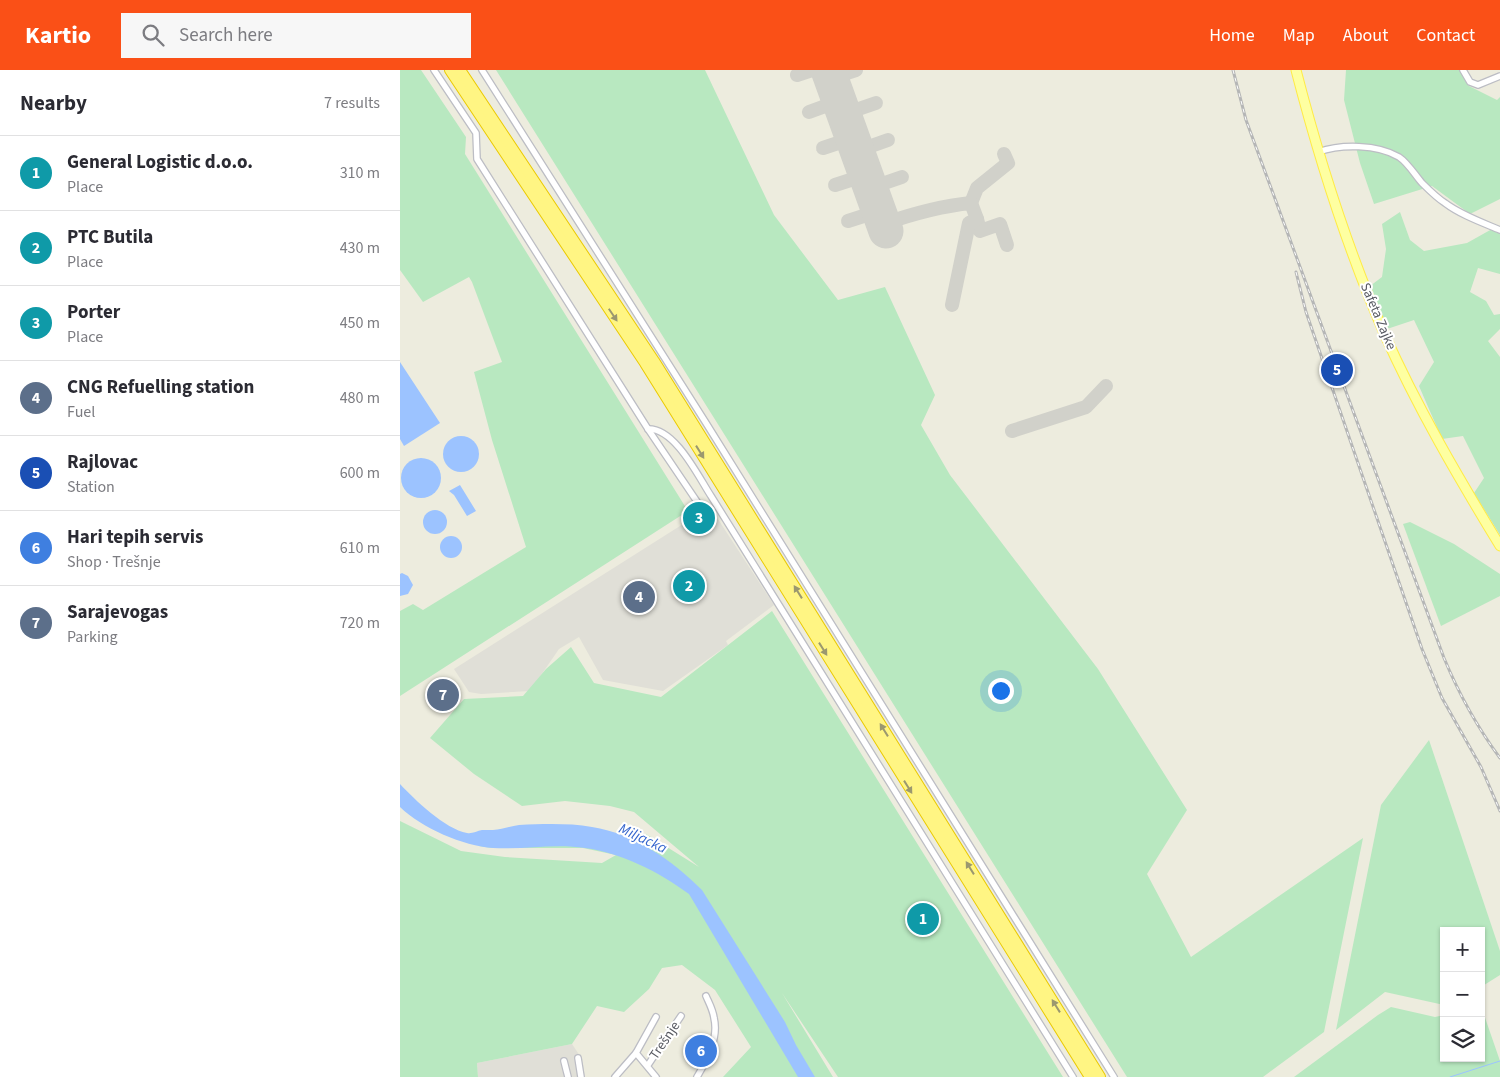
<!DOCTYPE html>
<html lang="en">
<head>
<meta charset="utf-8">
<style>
	:root { --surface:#fff; --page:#f7f7f7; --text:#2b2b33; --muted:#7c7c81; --line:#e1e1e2; --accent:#fa5017 }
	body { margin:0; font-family:"Source Sans 3",sans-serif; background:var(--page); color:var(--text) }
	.controls { position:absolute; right:15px; bottom:15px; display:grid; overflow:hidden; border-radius:0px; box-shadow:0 1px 4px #0004 }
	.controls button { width:45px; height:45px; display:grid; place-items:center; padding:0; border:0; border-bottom:1px solid var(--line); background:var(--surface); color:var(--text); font:25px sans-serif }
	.you { position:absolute; left:600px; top:620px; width:18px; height:18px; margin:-12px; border:4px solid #fff; border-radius:50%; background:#1a73e8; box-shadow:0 0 0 8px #1a73e833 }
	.badge { display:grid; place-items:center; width:32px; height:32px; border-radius:50%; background:var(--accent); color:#fff; font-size:16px; font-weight:700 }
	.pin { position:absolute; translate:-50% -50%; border:2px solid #fff; box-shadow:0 1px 5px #0006 }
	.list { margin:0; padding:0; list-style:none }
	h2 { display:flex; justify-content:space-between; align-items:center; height:65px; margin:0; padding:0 20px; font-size:21px }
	h2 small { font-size:16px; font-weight:400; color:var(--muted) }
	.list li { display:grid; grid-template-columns:32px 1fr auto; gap:15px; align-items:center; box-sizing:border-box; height:75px; padding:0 20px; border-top:1px solid var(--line) }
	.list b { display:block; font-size:19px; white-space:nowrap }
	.list p { margin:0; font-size:16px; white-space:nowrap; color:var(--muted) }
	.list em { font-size:16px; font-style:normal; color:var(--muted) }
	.icon { flex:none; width:28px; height:28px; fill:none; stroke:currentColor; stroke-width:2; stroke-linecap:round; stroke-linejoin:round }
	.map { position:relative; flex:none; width:1100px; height:1007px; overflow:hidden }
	header { display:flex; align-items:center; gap:30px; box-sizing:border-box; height:70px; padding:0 25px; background:var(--accent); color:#fff }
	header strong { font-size:24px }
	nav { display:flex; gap:28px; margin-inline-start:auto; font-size:18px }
	.search { width:350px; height:45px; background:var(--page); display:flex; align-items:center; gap:12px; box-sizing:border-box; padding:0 18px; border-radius:0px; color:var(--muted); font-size:19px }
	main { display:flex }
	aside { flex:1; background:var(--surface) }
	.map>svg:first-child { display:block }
</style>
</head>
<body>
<header>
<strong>Kartio</strong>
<div class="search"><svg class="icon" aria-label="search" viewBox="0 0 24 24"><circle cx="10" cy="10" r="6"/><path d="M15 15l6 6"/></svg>Search here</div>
<nav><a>Home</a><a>Map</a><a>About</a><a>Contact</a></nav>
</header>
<main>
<aside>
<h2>Nearby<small>7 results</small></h2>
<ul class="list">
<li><span class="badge" style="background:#0f9aa8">1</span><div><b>General Logistic d.o.o.</b><p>Place</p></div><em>310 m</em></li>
<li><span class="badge" style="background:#0f9aa8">2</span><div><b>PTC Butila</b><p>Place</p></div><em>430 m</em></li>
<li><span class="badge" style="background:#0f9aa8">3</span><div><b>Porter</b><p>Place</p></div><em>450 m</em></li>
<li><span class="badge" style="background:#5c6f8a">4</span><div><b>CNG Refuelling station</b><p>Fuel</p></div><em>480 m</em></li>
<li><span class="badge" style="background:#1a4fb4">5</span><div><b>Rajlovac</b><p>Station</p></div><em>600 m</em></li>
<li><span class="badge" style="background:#3f7fe0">6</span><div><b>Hari tepih servis</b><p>Shop · Trešnje</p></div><em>610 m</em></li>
<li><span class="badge" style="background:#5c6f8a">7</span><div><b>Sarajevogas</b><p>Parking</p></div><em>720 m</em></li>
</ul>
</aside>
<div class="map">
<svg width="1100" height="1007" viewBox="0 0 1100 1007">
	<rect width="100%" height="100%" fill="#edecde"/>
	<!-- industrial -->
	<g fill="#e0dfd7">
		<polygon points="310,437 374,535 326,571 328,575 263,621 203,610 179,567 159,579 130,621 81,624 69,622 54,599"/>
		<polygon points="172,974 182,989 185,1007 78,1007 77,993"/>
	</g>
	<!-- green -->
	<g fill="#b8e8c0">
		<polygon points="0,0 21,0 66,67 65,84 288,441 0,626 0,541 13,534 23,540 126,477 92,370 74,302 102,292 72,212 69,207 23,232 0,200"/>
		<polygon points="96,0 305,0 374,145 438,230 485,217 535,325 521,355 550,405 698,599 787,740 747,804 791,887 963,768 924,962 863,1007 727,1007"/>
		<polygon points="946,0 1060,0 1069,16 1097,30 1100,27 1100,129 1070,144 1032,116 974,134 960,93 944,30"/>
		<polygon points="1000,142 1010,170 1024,181 1067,173 1092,159 1100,164 1100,204 1078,198 1070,222 1086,231 1094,245 1100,244 1100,259 1088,271 1100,287 1100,465 1074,423 1084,408 1063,366 1042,369 1019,316 1034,292 1014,250 987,259 970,216 982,207 986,179 982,154"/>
		<polygon points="1010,452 1054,474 1100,504 1100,526 1041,556 1003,454"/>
		<polygon points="372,541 663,1007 438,1007 382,923 433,1007 323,1007 351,977 315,920 282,895 262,898 249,919 224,942 197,936 172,974 77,993 78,1007 0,1007 0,751 61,781 105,787 202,793 216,785 183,778 92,778 79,776 221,776 231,766 246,764 299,797 234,742 210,736 165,731 122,736 74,704 30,668 64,629 123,626 146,599 171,577 194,613 261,627"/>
		<polygon points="1029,670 1100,881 1100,905 1081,917 1081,861 1044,861 1044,935 985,922 936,960 981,735"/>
		<polygon points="1081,936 1100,991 1100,1007 894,1007 978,945 991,937 1035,947 1044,945 1044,988 1081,988"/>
	</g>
	<!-- water -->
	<g fill="#9cc3ff">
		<polygon points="0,292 40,353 4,376 0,369"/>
		<circle cx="61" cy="384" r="18"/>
		<circle cx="21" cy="408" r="20"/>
		<polygon points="60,415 76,441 67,446 54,425 49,421"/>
		<circle cx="35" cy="452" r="12"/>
		<circle cx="51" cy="477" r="11"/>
		<polygon points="2,503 8,506 13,515 8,524 0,526 0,504"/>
		<path d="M 0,714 C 15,730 45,759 67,763 C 72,764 77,761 82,760 C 85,760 89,760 93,760 C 102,759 111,756 119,755 C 143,754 169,753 192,757 C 235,764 272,790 302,820 L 385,952 L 396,975 L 415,1007 L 398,1007 L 289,824 C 259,802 222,783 185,778 C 155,773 123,780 93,778 C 63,776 22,758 0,737 Z"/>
	</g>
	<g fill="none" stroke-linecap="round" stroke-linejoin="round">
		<!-- stream -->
		<polyline stroke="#9cc3ff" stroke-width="1" points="1050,1007 1100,991"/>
		<!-- taxiway -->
		<g stroke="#d1d1ca" stroke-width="14">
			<polyline points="397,5 412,0"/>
			<polyline points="431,8 456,0"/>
			<polyline points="409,42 439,31"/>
			<polyline points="444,44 476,33"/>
			<polyline points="423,78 453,68"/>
			<polyline points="457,81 488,70"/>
			<polyline points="435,115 466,105"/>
			<polyline points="470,118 502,107"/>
			<polyline points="571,133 577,118 608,93 604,84"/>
			<polyline points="577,149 580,161 600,154 607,175"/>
			<polyline points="448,151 479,141"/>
			<path d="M 483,154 C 512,144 540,136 571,133 L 577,149 L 569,153 L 552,235"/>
			<polyline points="612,361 686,337 706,316"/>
		</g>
		<!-- runway -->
		<polyline stroke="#d1d1ca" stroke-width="35" points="428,0 486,161"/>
		<!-- street casing -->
		<g stroke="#bcbdc4" stroke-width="8">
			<g id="street">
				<polyline points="34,0 76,63 77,89 248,359 302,439"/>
				<polyline points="82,0 306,353 714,1007"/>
				<polyline points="1063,0 1070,12 1078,15 1100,6"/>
				<path d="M 918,82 C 941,74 977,74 999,87 C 1008,93 1015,105 1022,113 C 1029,120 1037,128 1045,133 C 1061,145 1081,152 1100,160"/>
				<path d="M 248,359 C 275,358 298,406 311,426 L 673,1007"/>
				<polyline points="236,983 256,947"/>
				<polyline points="178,988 181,1007"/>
				<polyline points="164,991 168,1007"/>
				<polyline points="248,995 281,946"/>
				<polyline points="215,1007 236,983 256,1007"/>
				<path d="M 297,1007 C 307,990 319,968 314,948 C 313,940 309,933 306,926"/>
			</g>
		</g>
		<!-- primary casing -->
		<g stroke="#ffeb45" stroke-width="11">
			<path id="primary" d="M 896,0 C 919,89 947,178 984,263 C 1017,337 1058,407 1100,476"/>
		</g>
		<!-- highway casing -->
		<g stroke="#ebca00" stroke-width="12">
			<g id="highway">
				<polyline points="50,0 245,293 690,1007"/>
				<polyline points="60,0 254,291 700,1007"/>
			</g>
		</g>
		<!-- street -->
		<use href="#street" stroke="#fff" stroke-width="5.5"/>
		<!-- primary -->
		<use href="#primary" stroke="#feffa1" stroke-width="9"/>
		<!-- highway -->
		<use href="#highway" stroke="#fff583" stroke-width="10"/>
		<!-- rail casing -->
		<g stroke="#b5b6b6" stroke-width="3">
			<g id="rail">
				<path d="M 833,0 L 846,50 L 1044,588 C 1059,624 1077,657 1100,688"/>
				<polyline points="896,202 906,242 1022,579 1042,628 1081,697 1100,741"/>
			</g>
		</g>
		<!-- rail -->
		<use href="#rail" stroke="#fff" stroke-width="1" stroke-dasharray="4" stroke-linecap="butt"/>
	</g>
	<!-- one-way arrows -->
	<defs><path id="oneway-solid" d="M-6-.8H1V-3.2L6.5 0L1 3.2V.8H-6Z" transform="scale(1.25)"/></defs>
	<g fill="#9b986f">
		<use href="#oneway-solid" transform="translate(213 245) rotate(56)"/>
		<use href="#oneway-solid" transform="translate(300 382) rotate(58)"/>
		<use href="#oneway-solid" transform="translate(398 522) rotate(-122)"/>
		<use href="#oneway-solid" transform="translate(423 579) rotate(58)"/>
		<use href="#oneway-solid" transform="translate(484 660) rotate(-122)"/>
		<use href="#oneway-solid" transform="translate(508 717) rotate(58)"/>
		<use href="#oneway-solid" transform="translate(570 798) rotate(-122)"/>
		<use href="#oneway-solid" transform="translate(656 936) rotate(-122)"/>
	</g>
	<g text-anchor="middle" stroke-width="4" stroke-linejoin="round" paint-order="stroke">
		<!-- street labels -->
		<g font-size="14" fill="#585a62" stroke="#fff">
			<text transform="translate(979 246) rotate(67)" y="5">Safeta Zajke</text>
			<text transform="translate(264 970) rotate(-56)" y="5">Trešnje</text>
		</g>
		<!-- water labels -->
		<g font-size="15" font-style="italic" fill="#3465ce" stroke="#fff">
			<text transform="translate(243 768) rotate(25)" y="5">Miljacka</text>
		</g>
	</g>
</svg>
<div class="controls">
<button>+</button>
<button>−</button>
<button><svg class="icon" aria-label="layers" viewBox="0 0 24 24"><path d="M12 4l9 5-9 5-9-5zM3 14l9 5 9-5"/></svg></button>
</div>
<div class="you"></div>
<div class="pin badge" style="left:523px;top:849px;background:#0f9aa8">1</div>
<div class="pin badge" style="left:289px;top:516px;background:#0f9aa8">2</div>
<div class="pin badge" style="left:299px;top:448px;background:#0f9aa8">3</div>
<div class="pin badge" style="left:239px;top:527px;background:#5c6f8a">4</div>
<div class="pin badge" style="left:937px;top:300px;background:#1a4fb4">5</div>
<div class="pin badge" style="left:301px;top:981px;background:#3f7fe0">6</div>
<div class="pin badge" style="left:43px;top:625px;background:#5c6f8a">7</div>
</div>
</main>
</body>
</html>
